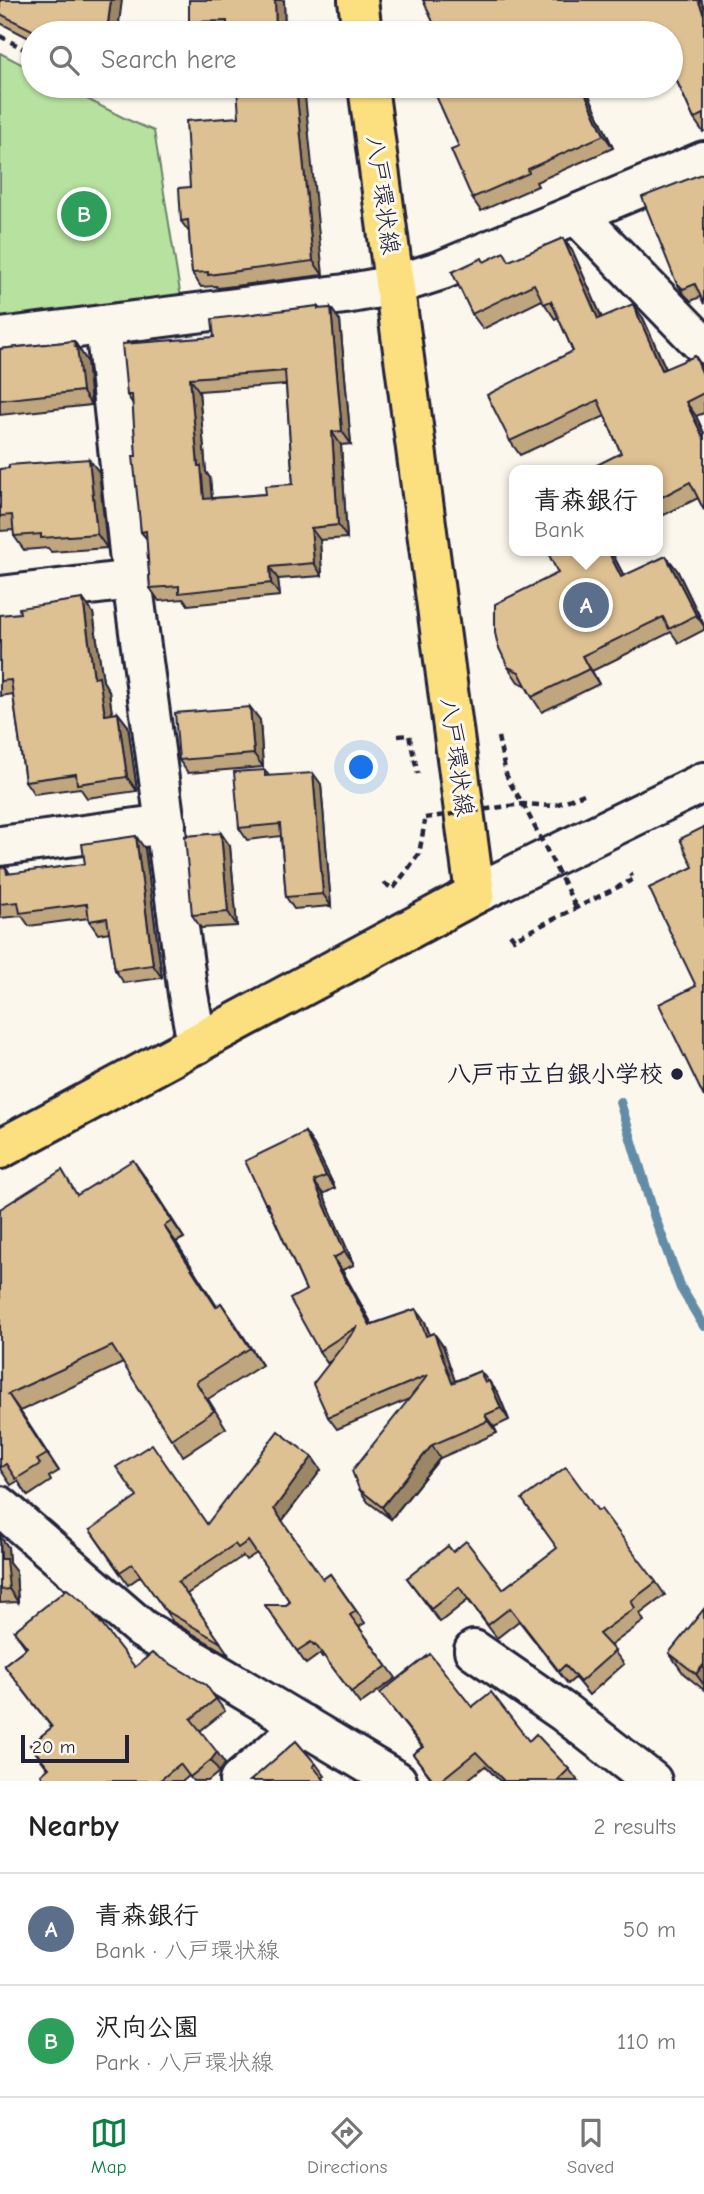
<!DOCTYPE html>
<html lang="en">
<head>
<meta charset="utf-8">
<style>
	:root { --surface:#fff; --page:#f6f6f6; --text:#222; --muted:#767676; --line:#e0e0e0; --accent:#0b8043 }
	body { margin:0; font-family:"Comic Neue","Klee One",sans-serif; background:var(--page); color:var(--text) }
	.scale { position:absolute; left:21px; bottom:18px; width:108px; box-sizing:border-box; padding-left:7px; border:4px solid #22223b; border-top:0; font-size:19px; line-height:24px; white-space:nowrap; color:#22223b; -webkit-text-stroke:5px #fbf7ec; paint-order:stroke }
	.you { position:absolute; left:362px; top:768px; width:24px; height:24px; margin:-18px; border:5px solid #fff; border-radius:50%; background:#1a73e8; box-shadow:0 0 0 10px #1a73e833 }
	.badge { display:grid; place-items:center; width:46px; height:46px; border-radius:50%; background:var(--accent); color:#fff; font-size:23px; font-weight:700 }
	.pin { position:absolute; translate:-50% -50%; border:4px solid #fff; box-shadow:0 2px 7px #0006 }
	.popup { position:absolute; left:509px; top:465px; width:154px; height:91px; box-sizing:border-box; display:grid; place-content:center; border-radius:14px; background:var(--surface); filter:drop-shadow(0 2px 5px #0005); font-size:23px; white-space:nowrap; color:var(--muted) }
	.popup b { font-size:26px; color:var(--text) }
	.popup::after { content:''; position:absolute; left:50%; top:100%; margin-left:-14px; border:14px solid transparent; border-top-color:var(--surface) }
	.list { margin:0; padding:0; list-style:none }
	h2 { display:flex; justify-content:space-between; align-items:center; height:91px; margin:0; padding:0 28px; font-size:30px }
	h2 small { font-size:23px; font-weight:400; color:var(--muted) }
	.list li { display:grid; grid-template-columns:46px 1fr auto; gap:21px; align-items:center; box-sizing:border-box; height:112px; padding:0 28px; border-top:2px solid var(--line) }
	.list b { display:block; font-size:26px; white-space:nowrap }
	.list p { margin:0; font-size:23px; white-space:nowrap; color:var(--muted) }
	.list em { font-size:23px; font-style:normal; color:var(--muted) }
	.icon { flex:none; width:38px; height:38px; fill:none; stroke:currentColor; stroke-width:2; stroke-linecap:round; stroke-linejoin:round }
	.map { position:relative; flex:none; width:704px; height:1781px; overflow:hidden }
	.search { position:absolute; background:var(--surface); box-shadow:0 2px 5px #0004; left:21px; right:21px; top:21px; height:77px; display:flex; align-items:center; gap:18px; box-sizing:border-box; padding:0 24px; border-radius:38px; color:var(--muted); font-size:26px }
	.sheet { height:315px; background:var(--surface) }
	nav { display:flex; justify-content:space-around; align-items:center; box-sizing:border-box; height:98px; border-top:2px solid var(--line); background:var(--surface); font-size:19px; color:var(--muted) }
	nav a { display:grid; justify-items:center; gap:4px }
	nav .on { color:var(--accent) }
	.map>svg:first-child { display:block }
</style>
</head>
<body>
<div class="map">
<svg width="704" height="1781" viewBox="0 0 704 1781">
	<rect width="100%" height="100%" fill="#fbf7ec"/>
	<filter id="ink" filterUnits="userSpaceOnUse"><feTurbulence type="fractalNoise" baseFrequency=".0143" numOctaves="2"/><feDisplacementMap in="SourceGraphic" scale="14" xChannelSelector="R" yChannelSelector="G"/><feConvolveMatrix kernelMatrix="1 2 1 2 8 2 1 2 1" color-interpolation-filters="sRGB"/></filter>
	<g filter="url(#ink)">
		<!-- green -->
		<polygon fill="#b7e19e" stroke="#6c826c" stroke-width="2" points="0,53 33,70 33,86 62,86 126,119 154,131 181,298 0,324"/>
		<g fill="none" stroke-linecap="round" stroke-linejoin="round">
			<!-- stream -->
			<polyline stroke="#638da7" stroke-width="10" points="620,1102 655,1218 681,1288 704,1326"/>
			<!-- minor casing -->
			<g stroke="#22223b" stroke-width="44">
				<g id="minor">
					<polyline points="577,215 704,346"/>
					<polyline points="105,325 132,580 188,994 197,1044"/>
					<polyline points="0,338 345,294 395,285 442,270 704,161"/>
					<polyline points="0,596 132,580"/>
					<polyline points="0,846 166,824"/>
					<polyline points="475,894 704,782"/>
					<polyline points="0,1506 142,1629 397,1781"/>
					<polyline points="474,1650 565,1713 652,1781"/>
					<polyline points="239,1781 304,1725"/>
				</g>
			</g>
			<!-- major casing -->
			<g stroke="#22223b" stroke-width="44">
				<g id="major">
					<polyline points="358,0 362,33"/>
					<polyline points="0,1149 475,894 368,86"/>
				</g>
			</g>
			<!-- path -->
			<g stroke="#22223b" stroke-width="4.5" stroke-dasharray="7 5" stroke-linecap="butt">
				<polyline points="0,36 33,54"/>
				<polyline points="91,86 106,94"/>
				<polyline points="398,736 409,735 418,774"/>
				<polyline points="384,883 393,889 419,854 425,821"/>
				<polyline points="510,934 514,939 634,879 630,874"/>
			</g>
			<!-- minor -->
			<use href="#minor" stroke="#fbf7ec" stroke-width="38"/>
			<!-- major -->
			<use href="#major" stroke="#fce080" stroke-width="38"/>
			<!-- path-bridge -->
			<g stroke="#22223b" stroke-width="4.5" stroke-dasharray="7 5" stroke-linecap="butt">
				<polyline points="498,737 506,774 510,783 523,804 576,907"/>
				<polyline points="425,818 523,804 553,806 584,794"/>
			</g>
		</g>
		<!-- wall -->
		<g fill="#bfa67e" stroke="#22223b" stroke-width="2" fill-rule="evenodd">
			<polygon points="0,0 118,31 120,33 33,33 33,40 0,23"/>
			<polygon points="284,0 285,33 198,33 189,22"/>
			<polygon points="423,0 701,0 704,7 704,131 703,132 694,119 672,70 671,71 671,33"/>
			<polygon points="441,86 606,86 588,93 613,148 536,182 538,186 481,211 472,198 459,147"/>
			<polygon points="239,117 323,275 218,288 216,286 201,287 192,273 189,232 181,221 190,187"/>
			<polygon points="704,173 700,297 691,301 684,294 676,282"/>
			<polygon points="563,238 573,252 602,318 643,318 666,369 695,356 704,369 704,413 696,416 704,433 704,510 698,498 658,518 658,470 621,453 605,416 520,455 510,441 573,351 558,317 555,319 542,300 483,329 472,314 510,261"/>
			<path d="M 318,306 L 320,309 L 331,308 L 340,321 L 351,444 L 341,445 L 347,538 L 320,540 L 322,576 L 278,579 L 280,596 L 188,605 L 184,599 L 159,601 L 150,588 L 147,539 L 141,532 L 133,404 L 127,395 L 214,337 ZM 286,385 L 293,484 L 266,494 L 212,498 L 210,478 L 206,472 L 199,391 Z"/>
			<polygon points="74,341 87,361 91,405 0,415 0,349"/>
			<polygon points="0,469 99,472 107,548 51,552 48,548 24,550 14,536 14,530 0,531"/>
			<polygon points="611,551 624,576 666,556 677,570 704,625 704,630 679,643 671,632 592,671 599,684 542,712 532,697 525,685 518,682 508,667 558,573"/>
			<polygon points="93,613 103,681 109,691 112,714 118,713 128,726 137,791 87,798 80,788 34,794 25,781 13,694 0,696 0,615"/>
			<polygon points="250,707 260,720 263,767 188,773 179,760"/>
			<polygon points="265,770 269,776 321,784 331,906 294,909 286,897 281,836 247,840 239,828"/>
			<polygon points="230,846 237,926 201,928 192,915"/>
			<polygon points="145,849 162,978 124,983 115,970 110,932 98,934 89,921 89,918 29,926 22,916 0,918 0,868 6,867 10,874 85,864"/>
			<polygon points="305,1132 314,1145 335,1188 323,1194 354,1265 342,1270 372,1324 416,1309 425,1322 430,1335 443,1346 455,1381 480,1371 498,1393 509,1420 494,1427 497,1433 440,1458 391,1519 368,1502 359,1489 409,1399 337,1429 328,1417 331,1361 327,1363 319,1351 306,1290 271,1212 265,1203"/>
			<polygon points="145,1177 184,1238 176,1242 217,1307 221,1303 262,1365 208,1399 226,1428 183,1456 123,1363 20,1411 59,1471 49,1477 51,1481 28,1496 18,1481 11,1485 0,1469 0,1209 78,1195"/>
			<polygon points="312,1457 321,1470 282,1521 323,1579 330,1574 365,1623 359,1627 396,1678 360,1704 324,1656 322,1657 320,1654 306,1664 265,1605 286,1605 290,1602 257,1553 246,1560 243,1556 187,1594 229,1655 173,1622 141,1576 128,1585 90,1530 207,1524"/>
			<polygon points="598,1511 656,1582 665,1595 640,1614 644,1621 610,1646 624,1664 589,1695 575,1678 568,1684 519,1621 497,1638 468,1600 440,1622 407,1578 453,1552 503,1589 557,1549"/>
			<polygon points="0,1536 8,1547 9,1563 16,1572 18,1602 0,1603"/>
			<polygon points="704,1609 704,1690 684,1674 669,1653"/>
			<polygon points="14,1631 135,1667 216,1699 225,1711 200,1731 225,1764 219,1772 208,1781 193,1781 189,1776 183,1781 45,1781 48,1769 30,1745 52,1728 4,1665 26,1648"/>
			<polygon points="380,1693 472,1707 529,1741 569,1769 578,1781 500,1781 485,1766 466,1781 433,1781 413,1754 422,1747"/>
			<polygon points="316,1764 325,1776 322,1778 250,1781"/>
		</g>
		<!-- shaded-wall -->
		<g fill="#9b8766" stroke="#22223b" stroke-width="2">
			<polygon points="111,0 122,0 118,31 120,33 113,33 108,23"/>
			<polygon points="275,0 284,0 285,33 276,33"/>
			<polygon points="698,0 701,0 704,7 704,15"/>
			<polygon points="296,86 304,86 323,275 313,261"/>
			<polygon points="582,86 583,86 588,93 613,148 604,135"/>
			<polygon points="563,238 573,252 609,334 598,319"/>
			<polygon points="633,304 643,318 673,385 662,370"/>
			<polygon points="331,308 340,321 351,444 342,431"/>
			<polygon points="74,341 87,361 91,405 82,391"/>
			<polygon points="695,356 704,369 704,377"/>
			<polygon points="190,378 199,391 206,472 210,478 213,511 204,499 198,466"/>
			<polygon points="686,402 696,416 704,433 704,439"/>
			<polygon points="332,432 341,445 347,538 338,525"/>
			<polygon points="89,459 99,472 107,548 97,534"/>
			<polygon points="311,528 320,540 322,576 314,563"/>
			<polygon points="608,551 611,551 632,592 621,577"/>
			<polygon points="666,556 677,570 704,626 696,615"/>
			<polygon points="270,567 278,579 280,596 271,583"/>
			<polygon points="83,599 93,613 103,681 109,691 114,729 105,715 94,678"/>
			<polygon points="582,656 592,671 599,684 589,669"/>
			<polygon points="250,707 260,720 263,767 254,754"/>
			<polygon points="118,713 128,726 137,791 127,777"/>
			<polygon points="313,773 321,784 331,906 323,894"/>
			<polygon points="221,833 230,846 237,926 228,912"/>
			<polygon points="136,836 145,849 162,978 153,965"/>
			<polygon points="305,1132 314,1145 335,1188 326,1176"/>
			<polygon points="133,1160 145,1177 184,1238 172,1221"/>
			<polygon points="314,1181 323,1194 354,1265 345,1252"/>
			<polygon points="164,1226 176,1242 228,1324 216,1307"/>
			<polygon points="333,1258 342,1270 379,1338 370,1325"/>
			<polygon points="221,1303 233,1320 262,1365 250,1348"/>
			<polygon points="416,1309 425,1322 435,1349 426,1336"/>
			<polygon points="434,1333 443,1346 460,1396 452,1383"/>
			<polygon points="489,1381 498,1393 509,1420 501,1408"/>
			<polygon points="8,1394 20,1411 59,1471 47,1454"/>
			<polygon points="485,1415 494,1427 497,1433 488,1421"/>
			<polygon points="432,1445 440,1458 391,1519 382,1507"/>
			<polygon points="312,1457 321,1470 282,1521 274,1509"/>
			<polygon points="0,1536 8,1547 9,1563 16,1572 18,1602 9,1589 1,1559"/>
			<polygon points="704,1664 704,1685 696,1674"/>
			<polygon points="217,1752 225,1764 219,1772 211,1760"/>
		</g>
		<!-- building -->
		<g fill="#dec192" stroke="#22223b" stroke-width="2" fill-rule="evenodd">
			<polygon points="0,0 111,0 108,23 116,27 113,33 38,33 0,14"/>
			<polygon points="189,0 275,0 276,33 232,33 231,28 227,28 227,21 189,22"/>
			<polygon points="423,0 698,0 704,15 704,114 694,119 671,68 671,33 438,33"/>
			<polygon points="237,86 296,86 313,261 208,275 208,272 192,273 188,220 181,221 179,188 190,187 186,121 239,117"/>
			<polygon points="441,86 582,86 604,135 528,169 529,173 472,198 451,150 459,147 433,89"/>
			<polygon points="704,173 704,304 695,284 683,289 676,282 642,197"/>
			<polygon points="563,238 598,319 633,304 662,370 695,356 704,377 704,393 686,402 704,439 704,510 690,482 658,499 658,470 587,470 621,453 598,400 510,441 487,395 573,351 551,301 544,304 534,284 472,314 452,272 482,258 484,262 504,252 509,261"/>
			<path d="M 318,306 L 318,309 L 331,308 L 342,431 L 332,432 L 338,525 L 311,528 L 314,563 L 270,567 L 271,583 L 179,593 L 179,586 L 150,588 L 146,531 L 141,532 L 133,456 L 136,456 L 132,395 L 127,395 L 122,344 L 214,337 L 212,319 ZM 285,371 L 293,484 L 265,486 L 266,494 L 204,499 L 201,466 L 198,466 L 190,378 Z"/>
			<polygon points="74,341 75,347 77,347 82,391 0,400 0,349"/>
			<polygon points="89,459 97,534 41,538 41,534 14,536 12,515 0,516 0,469 9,468 9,465"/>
			<polygon points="547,551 608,551 621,577 666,556 696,615 669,629 663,617 582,656 589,669 532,697 519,672 508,667 498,646 495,633 495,604 558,573"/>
			<polygon points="83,599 94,678 99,677 105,715 118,713 127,777 77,784 76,774 25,781 11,680 0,681 0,615 20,613 19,608"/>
			<polygon points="250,707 254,754 179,760 175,713"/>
			<polygon points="265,770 265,776 313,773 323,894 286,897 280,824 239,828 234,772"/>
			<polygon points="704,827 704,1097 659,1004 696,986 649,888 693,867 680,839"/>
			<polygon points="221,833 228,912 192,915 185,836"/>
			<polygon points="136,836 153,965 115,970 107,918 89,921 87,904 20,913 18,902 0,904 0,868 6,867 7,874 85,864 82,844"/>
			<polygon points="305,1132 326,1176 314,1181 345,1252 333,1258 370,1325 416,1309 426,1336 434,1333 452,1383 480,1371 485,1383 489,1381 501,1408 485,1415 488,1421 432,1445 382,1507 359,1489 352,1471 428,1375 328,1417 313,1384 358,1326 319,1351 290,1299 306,1290 267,1203 265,1203 245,1161"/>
			<polygon points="133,1160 172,1221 164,1226 216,1307 221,1303 250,1348 196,1382 214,1411 171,1439 112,1346 8,1394 47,1454 37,1460 40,1464 16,1479 6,1464 0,1468 0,1209 62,1170 77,1195"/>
			<polygon points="278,1431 312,1457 274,1509 323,1579 330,1574 356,1611 350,1615 387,1666 351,1692 315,1644 314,1645 311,1642 297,1651 265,1605 286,1605 290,1602 248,1541 238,1548 235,1544 178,1582 221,1643 165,1610 132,1564 120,1572 90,1530 137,1497 116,1467 152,1444 207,1524"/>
			<polygon points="566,1467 598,1511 601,1509 656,1582 631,1601 635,1608 599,1634 615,1651 580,1682 565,1665 559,1671 510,1608 488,1625 459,1587 431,1609 407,1578 448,1546 453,1552 466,1541 503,1589 557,1548 522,1499"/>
			<polygon points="0,1549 1,1559 6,1559 9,1589 0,1590"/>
			<polygon points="67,1589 85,1603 135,1667 152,1653 206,1685 216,1699 191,1719 217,1752 211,1760 190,1777 180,1764 159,1781 45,1781 41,1775 49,1768 30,1745 52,1727 4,1665 27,1647 14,1631"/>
			<polygon points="704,1609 704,1664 696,1674 669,1653"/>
			<polygon points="430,1654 472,1707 491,1692 529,1741 536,1734 569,1769 557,1781 504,1781 476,1752 440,1781 434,1781 413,1754 423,1747 380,1693"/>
			<polygon points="296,1741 316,1764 313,1766 325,1781 250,1781"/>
		</g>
	</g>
	<!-- markers -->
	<circle fill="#22223b" stroke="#fbf7ec" stroke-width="2.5" cx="677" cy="1074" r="7"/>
	<g text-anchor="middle" stroke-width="6" stroke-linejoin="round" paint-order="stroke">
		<!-- street labels -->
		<g font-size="24" fill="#22223b" stroke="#fbf7ec">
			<text transform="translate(383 195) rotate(82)" y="8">八戸環状線</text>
			<text transform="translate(457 757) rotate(82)" y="8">八戸環状線</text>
		</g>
		<!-- poi labels -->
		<g font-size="24" font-weight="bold" fill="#22223b" stroke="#fbf7ec" text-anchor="end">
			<text x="663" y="1082">八戸市立白銀小学校</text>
		</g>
	</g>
</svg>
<div class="scale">20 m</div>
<div class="you"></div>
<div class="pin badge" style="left:586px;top:605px;background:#5c6f8a">A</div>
<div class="popup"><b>青森銀行</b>Bank</div>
<div class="pin badge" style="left:84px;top:214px;background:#2e9e5b">B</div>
<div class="search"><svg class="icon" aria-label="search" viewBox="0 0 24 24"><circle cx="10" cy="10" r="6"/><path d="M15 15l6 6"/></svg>Search here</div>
</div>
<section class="sheet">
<h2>Nearby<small>2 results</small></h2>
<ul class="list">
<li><span class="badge" style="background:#5c6f8a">A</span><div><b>青森銀行</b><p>Bank · 八戸環状線</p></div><em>50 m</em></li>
<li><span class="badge" style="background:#2e9e5b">B</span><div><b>沢向公園</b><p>Park · 八戸環状線</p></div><em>110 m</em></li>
</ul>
</section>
<nav>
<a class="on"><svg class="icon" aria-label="map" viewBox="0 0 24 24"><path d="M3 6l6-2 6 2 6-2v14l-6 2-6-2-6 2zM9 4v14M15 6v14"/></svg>Map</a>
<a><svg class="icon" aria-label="directions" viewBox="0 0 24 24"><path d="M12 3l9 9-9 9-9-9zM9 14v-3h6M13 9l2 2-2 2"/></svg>Directions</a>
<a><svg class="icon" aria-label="saved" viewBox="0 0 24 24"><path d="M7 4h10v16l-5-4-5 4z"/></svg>Saved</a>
</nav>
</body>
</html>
